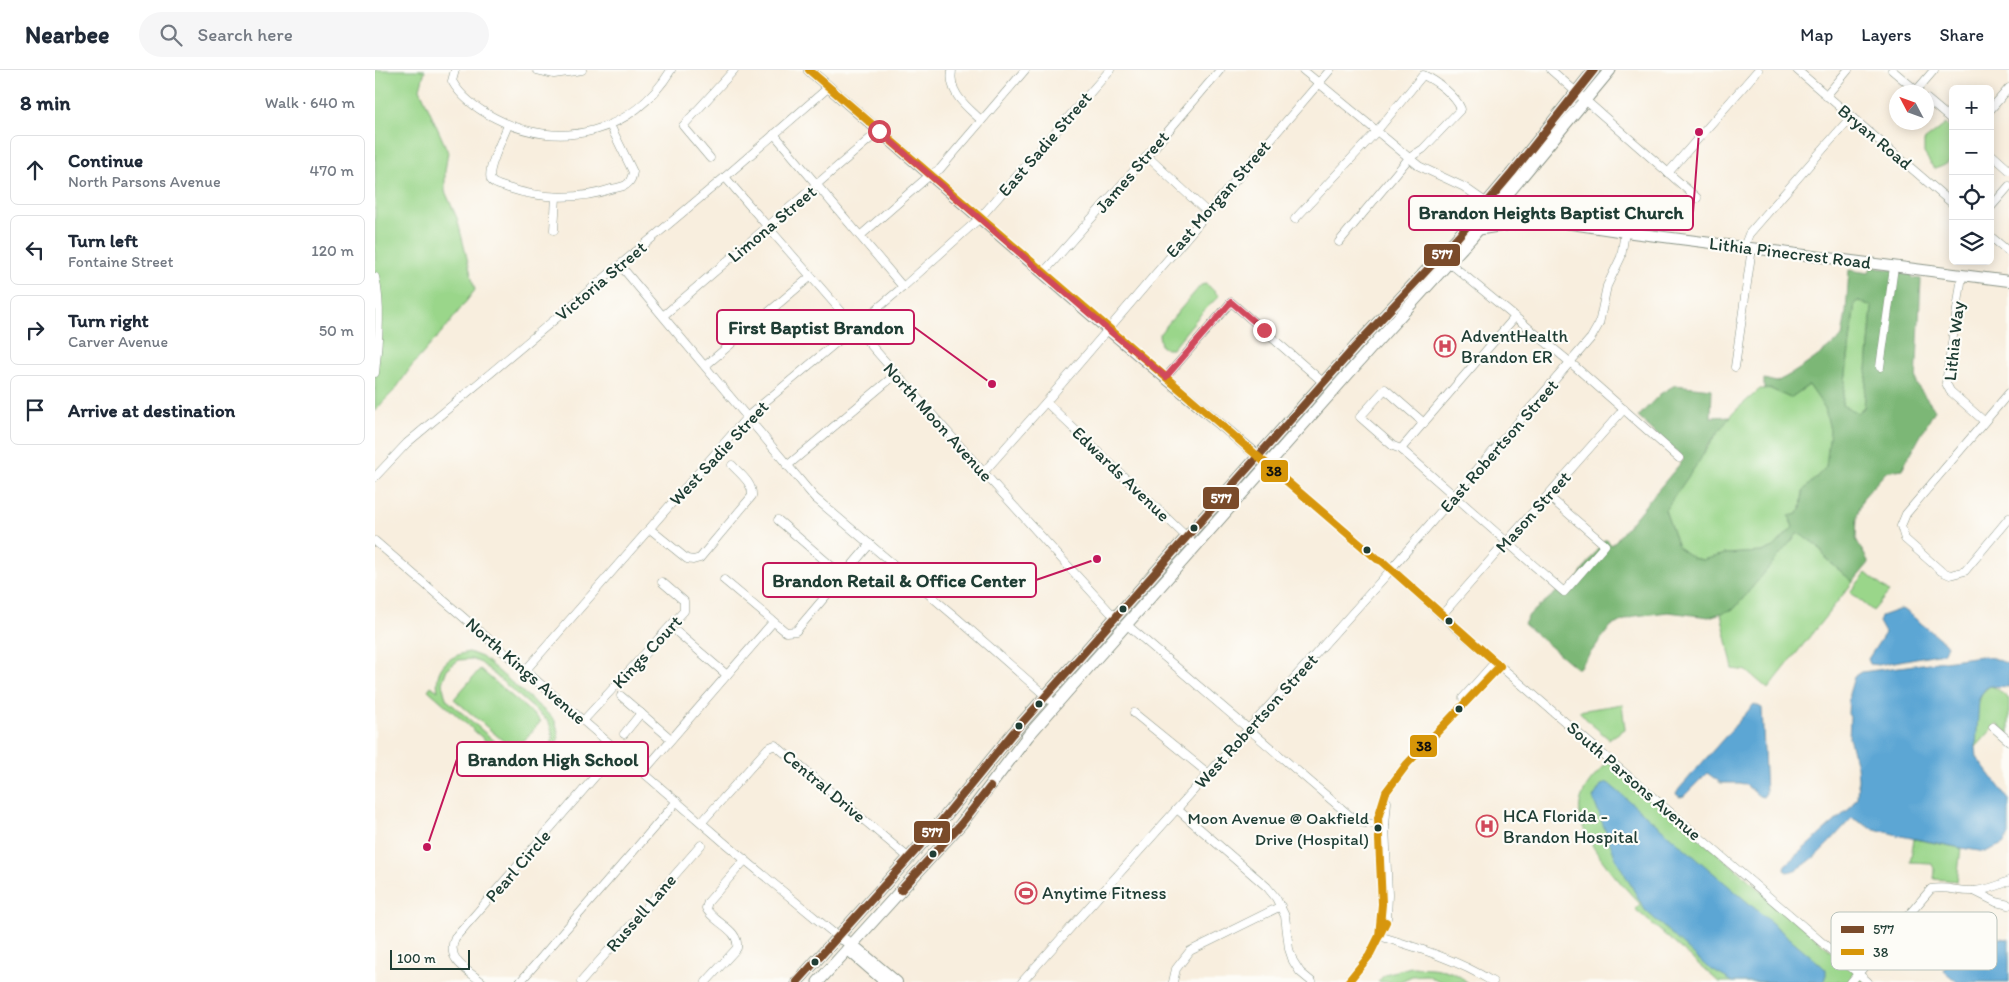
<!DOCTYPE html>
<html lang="en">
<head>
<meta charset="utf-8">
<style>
	:root { --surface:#fff; --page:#f6f6f7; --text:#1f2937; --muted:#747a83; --line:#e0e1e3 }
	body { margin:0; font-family:Itim,sans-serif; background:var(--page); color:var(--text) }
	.controls { position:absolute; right:15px; top:15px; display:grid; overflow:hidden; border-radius:8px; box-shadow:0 2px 12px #0003 }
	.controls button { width:45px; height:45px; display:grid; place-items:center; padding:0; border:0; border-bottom:1px solid var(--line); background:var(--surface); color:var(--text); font:25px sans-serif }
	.compass { position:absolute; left:1514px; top:15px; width:45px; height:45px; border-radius:50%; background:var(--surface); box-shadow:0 2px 12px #0003; rotate:311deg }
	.scale { position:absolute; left:15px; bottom:12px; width:80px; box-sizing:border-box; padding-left:5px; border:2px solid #1f3d34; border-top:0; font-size:14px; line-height:18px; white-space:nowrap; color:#1f3d34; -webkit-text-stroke:4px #fdfcf7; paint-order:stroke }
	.stop { position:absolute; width:15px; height:15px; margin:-11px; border:4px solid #d1495b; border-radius:50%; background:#fff }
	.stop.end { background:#d1495b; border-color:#fff; box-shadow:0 1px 5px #0008 }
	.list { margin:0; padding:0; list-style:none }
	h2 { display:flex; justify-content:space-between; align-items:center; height:65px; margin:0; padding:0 20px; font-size:21px }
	h2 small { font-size:16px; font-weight:400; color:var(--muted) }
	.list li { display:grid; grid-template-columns:32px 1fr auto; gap:15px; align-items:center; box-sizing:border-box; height:70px; margin:0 10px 10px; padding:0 10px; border:1px solid var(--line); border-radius:8px }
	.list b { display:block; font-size:19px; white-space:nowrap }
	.list p { margin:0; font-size:16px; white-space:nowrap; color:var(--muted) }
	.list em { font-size:16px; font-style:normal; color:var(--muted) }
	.icon { flex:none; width:28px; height:28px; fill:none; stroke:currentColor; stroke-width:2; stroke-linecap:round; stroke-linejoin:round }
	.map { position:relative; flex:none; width:1634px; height:912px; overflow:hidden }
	header { display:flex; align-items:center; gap:30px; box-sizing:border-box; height:70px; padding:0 25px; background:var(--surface); border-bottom:1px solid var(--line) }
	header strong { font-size:24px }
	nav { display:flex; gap:28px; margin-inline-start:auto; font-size:18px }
	.search { width:350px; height:45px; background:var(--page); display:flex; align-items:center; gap:12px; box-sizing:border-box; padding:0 18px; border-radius:28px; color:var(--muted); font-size:19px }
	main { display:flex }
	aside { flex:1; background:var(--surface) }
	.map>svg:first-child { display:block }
</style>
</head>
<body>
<header>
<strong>Nearbee</strong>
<div class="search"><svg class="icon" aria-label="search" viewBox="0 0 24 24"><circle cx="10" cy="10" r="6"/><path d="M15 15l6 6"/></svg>Search here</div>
<nav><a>Map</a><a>Layers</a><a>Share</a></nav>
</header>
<main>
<aside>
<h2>8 min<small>Walk · 640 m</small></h2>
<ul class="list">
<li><svg class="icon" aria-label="ahead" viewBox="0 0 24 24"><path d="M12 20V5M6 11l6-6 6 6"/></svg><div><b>Continue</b><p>North Parsons Avenue</p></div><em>470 m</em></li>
<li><svg class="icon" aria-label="left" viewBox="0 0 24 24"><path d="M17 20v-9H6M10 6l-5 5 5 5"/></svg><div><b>Turn left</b><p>Fontaine Street</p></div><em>120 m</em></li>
<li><svg class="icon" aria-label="right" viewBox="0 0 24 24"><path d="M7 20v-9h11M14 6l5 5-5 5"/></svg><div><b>Turn right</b><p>Carver Avenue</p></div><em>50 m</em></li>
<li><svg class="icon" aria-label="arrive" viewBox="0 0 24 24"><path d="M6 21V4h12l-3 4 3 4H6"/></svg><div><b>Arrive at destination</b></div></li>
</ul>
</aside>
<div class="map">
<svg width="1634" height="912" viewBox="0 0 1634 912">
	<rect width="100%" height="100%" fill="#fdfcf7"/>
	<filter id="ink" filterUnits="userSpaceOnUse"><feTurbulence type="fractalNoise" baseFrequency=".02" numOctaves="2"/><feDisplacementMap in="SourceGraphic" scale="10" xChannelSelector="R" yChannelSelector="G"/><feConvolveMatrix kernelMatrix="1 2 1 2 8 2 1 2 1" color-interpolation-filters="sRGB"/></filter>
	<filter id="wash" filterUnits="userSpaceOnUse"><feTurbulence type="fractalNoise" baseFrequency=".0096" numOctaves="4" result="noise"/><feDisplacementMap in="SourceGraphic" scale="20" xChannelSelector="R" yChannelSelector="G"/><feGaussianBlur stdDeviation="1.12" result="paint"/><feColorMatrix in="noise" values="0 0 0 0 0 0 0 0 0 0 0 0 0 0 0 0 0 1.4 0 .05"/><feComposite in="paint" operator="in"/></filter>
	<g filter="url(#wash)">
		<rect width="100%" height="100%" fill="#f8eede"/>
		<!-- green -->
		<g fill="#9ad68a" stroke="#5c8a5f" fill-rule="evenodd">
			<polygon points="0,0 50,0 45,19 73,82 70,101 70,121 82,148 100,220 73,255 36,297 20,320 7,333 0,342"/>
			<path d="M 1571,54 L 1578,62 C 1578,83 1582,93 1559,99 L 1549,83 L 1549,71 Z"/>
			<polygon points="830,214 834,216 844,226 824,246 797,279 791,279 786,276 784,265 786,262 826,215"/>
			<polygon points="1483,231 1497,236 1489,338 1483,343 1467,336 1480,233"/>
			<polygon points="1434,315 1450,338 1455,360 1453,384 1451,397 1428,421 1426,439 1415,451 1418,457 1399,477 1387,482 1350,484 1327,490 1318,488 1303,477 1290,440 1347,356 1361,340 1385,319 1396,319 1415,328"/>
			<path d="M 1423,462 C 1433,470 1446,475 1450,488 L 1478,512 L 1393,619 L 1372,601 L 1358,599 L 1346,543 L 1359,539 Z"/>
			<polygon points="1491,503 1514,522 1498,541 1475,522"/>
			<path d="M 94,582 L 107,587 L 179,649 C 193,677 168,707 138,695 L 53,620 L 56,616 L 63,621 C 59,599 72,586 94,582 ZM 96,589 L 106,593 L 173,651 C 187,677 165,700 138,687 L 72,630 L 70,625 L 67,613 L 72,599 L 84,590 Z"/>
			<polygon points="105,599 166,651 140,681 79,629"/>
			<path d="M 1615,616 L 1621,618 L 1634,629 L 1634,664 L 1622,654 L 1601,677 C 1602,658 1597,628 1615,616 Z"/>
			<polygon points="1247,634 1250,659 1234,669 1215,653 1204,641"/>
			<path d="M 1235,690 L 1492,912 L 1344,912 L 1260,839 L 1265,834 C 1244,811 1193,760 1207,726 C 1212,712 1225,701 1235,690 Z"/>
			<polygon points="1539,769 1586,778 1582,811 1559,809 1560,800 1556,793 1535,792"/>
			<path d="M 1036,897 C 1057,898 1075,897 1092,912 L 1067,912 L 1051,905 L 1037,906 L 1024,912 L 1003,912 L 1010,904 Z"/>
		</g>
		<!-- forest -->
		<path fill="#7bb776" stroke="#4d7a55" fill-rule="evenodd" d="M 1496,197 L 1535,202 L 1538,208 L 1546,209 L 1541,314 L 1560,340 L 1527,399 L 1511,402 L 1488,428 L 1482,446 L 1481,469 L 1494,493 L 1478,512 L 1450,488 C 1446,475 1433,470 1423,463 L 1359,539 L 1334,547 L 1293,542 L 1260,546 L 1236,556 L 1204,598 L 1201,598 L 1149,554 L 1154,545 L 1184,520 L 1190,526 L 1229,470 L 1232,470 L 1237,475 L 1309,389 L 1263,347 L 1285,324 L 1300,315 L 1337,319 L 1336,347 L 1356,346 L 1332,376 L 1325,390 L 1290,440 L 1303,477 L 1318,488 L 1327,490 L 1350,484 L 1387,482 L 1399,477 L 1418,457 L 1414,446 L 1422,444 L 1426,439 L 1428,421 L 1451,397 L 1455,360 L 1450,338 L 1434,315 L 1415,328 L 1396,319 L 1389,319 L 1389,309 L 1401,312 C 1426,300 1446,284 1467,267 L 1471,242 L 1474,200 L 1494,203 ZM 1483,231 L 1497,236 L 1489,338 L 1483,343 L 1467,335 L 1480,233 Z"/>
		<!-- water -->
		<g fill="#5ca6d4" stroke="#3e7284">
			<polygon points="1526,539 1531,541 1569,572 1572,576 1568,583 1503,595 1495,594 1493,589 1510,563 1504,552 1506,546"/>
			<path d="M 1606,586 L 1618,588 L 1634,594 L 1634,617 L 1615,616 L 1610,619 L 1604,629 L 1601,677 L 1602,687 L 1634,730 L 1634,765 L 1628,774 L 1610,782 L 1592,779 L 1526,766 L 1496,758 L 1477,748 C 1461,764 1434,800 1412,802 L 1409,800 L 1410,795 L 1474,739 L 1482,727 L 1483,709 L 1482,696 L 1474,668 L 1475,647 L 1473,644 L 1474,624 L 1479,607 L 1487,602 Z"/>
			<polygon points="1379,634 1387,638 1391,723 1388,727 1384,726 1371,715 1365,713 1346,713 1332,703 1309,726 1305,727 1301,724 1304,719"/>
			<polygon points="1233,713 1445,894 1451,900 1451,909 1448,912 1358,912 1332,897 1270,840 1241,789 1218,728 1226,715"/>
			<path d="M 1577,858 C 1588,864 1603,867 1616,867 L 1618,865 L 1623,868 L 1634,869 L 1634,912 L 1582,912 L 1569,901 L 1571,895 L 1554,878 L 1572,860 Z"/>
		</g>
	</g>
	<g filter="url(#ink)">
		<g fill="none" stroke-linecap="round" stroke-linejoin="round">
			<!-- minor casing -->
			<g stroke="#8c9689" stroke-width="9">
				<g id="minor">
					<path d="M 80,0 L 77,11 C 86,27 104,40 120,48 C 185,82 258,63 296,0"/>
					<polyline points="162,0 179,4 207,0"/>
					<path d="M 577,0 C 573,23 591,36 606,50"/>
					<polyline points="928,0 1044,96 1089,117 1112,133"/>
					<polyline points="1176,0 1322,128"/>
					<polyline points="1422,0 1578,134"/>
					<polyline points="1517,0 1543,22"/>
					<polyline points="1541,21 1559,0"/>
					<polyline points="1451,26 1473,0"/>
					<polyline points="1552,29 1578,51"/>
					<polyline points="1615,40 1634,18"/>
					<path d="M 133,55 C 129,66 111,100 116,110 C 119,115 128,116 133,118 C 166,129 204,130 236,119 C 241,118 247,117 251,115 C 256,112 257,107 258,102 L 235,55"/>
					<polyline points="399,64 528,217"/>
					<polyline points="1615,83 1634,100"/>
					<polyline points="772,86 832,142"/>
					<polyline points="335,88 308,56 359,0"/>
					<polyline points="1293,103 1383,0"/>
					<path d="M 350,107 C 476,254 604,399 735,542 L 742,547"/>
					<polyline points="1615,138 1634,116"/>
					<path d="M 920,149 L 1001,62 L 1048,5 C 1062,11 1080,25 1086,39 L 1048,79 L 1034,88 L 964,172"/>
					<polyline points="179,160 181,127"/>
					<polyline points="485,166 555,105 565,99 650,0"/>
					<polyline points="1615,166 1634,182"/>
					<polyline points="1369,177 1374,164 1476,47"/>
					<polyline points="1071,190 1196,293 1304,388"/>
					<polyline points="245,195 440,428 583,549 681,635"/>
					<polyline points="668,203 772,86 845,0"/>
					<polyline points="1587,206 1571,313 1575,321 1609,351"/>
					<path d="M 0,207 C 7,238 3,271 0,303"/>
					<polyline points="288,246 504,61"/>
					<polyline points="330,296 435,207"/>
					<polyline points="1360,297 1377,178"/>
					<polyline points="1505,297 1519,197"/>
					<polyline points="791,307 856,232 949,313"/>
					<polyline points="1634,323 1531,444 1526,456 1530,469 1566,501 1575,505 1590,501 1634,448"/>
					<polyline points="671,332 820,475"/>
					<polyline points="1049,353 1010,319 985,347 1018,376 1026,379 1189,522 1230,475 1173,426"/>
					<polyline points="1026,379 1140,247"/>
					<polyline points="893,395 1002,489 1007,491 1076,554 1493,912"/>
					<polyline points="412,396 520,305"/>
					<polyline points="608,403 671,332 955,0"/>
					<polyline points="0,407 32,373 350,107 454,17"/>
					<polyline points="403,450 468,506"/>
					<path d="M 275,459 L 312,489 L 318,490 L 325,488 L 377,426 C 378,413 365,404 357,395"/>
					<polyline points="0,471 352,775 462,866"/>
					<polyline points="1016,499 1216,268 1224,254 1232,216 1246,187 1250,162"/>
					<polyline points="349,510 411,562 421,561 495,474"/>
					<polyline points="1066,546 1249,339"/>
					<polyline points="751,554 974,745 989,753 1010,755"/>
					<polyline points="303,563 352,605"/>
					<polyline points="150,601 373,346 528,217 605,148 735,0"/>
					<polyline points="246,626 296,669"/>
					<polyline points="1088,628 1120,592"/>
					<polyline points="759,643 834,704"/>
					<polyline points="208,651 309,541 309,531 287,512"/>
					<polyline points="1618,657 1634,671"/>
					<polyline points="249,664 266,643"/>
					<polyline points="268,702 398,552"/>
					<polyline points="802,739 892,817 901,828 910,846 914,879 918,891 925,902 937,912"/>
					<polyline points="327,752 393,678 400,675 534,788"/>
					<polyline points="1599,821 1621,832 1634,835"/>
					<polyline points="1004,866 1007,834 1003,748 1011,722 1032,694 1125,596"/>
					<path d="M 1004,866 C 1044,878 1083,890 1118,912"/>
					<path d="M 107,912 C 92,900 70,889 80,868 L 243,680"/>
					<polyline points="145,912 302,731"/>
					<polyline points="206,912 326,775"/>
					<path d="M 331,912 L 362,878 C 365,859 338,853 331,838 L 333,832 L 370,790"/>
					<polyline points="647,912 1014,502"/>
					<polyline points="798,912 801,899 815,881 906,836"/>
					<polyline points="973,912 994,886 1012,848 1013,825 1010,755 1012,732"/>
					<path d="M 1476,912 L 1556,819 C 1574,816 1582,822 1599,821 C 1612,820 1623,816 1634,811"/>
				</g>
			</g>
			<!-- major casing -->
			<g stroke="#8c9689" stroke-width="12">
				<g id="major">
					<polyline points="434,0 732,259 889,391"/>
					<polyline points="1115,135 1132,147 1143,151 1183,152 1250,162 1634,211"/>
					<polyline points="462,866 477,874 522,912"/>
					<polyline points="472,879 510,912"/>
				</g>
			</g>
			<!-- highway casing -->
			<g stroke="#8c9689" stroke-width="13">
				<g id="highway">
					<polyline points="1104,159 1148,152"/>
					<polyline points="422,912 559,760 637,664 980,277 1083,167 1137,103 1219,0"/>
					<polyline points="443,912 586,754 653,666 718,592 995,279 1096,168 1235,0"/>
				</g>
			</g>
			<!-- minor -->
			<use href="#minor" stroke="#fff" stroke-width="8"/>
			<!-- major -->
			<use href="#major" stroke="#fff" stroke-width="10"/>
			<!-- highway -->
			<use href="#highway" stroke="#fff" stroke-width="11"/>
			<!-- bus-1 casing -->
			<g stroke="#fdfcf7" stroke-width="11">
				<g id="bus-1">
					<polyline points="526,820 586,754 615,717"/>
					<polyline points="422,912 559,760 637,664 980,277 1083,167 1137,103 1219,0"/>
				</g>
			</g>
			<!-- bus-2 casing -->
			<g stroke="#fdfcf7" stroke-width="11">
				<g id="bus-2">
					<polyline points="434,0 1002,489 1007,491 1125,596 1032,694 1011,722 1003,748 1007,834 1004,866"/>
					<polyline points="973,912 994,886 1011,852"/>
				</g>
			</g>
			<!-- bus-1 -->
			<use href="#bus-1" stroke="#7a4b2a" stroke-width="8"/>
			<!-- bus-2 -->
			<use href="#bus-2" stroke="#d79608" stroke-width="8"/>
		</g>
	</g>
	<g fill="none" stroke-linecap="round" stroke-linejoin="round" filter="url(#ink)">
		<!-- route -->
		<polyline stroke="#d1495b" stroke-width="6" points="504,61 732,259 791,307 856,232 889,260"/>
	</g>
	<!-- icons -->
	<defs>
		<g id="hospital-ring" transform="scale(1.125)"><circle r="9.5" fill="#fdfcf7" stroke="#d1495b" stroke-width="1.5"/><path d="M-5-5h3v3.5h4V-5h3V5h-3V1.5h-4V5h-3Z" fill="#d1495b"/></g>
		<g id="stadium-ring" transform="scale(1.125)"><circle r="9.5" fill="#fdfcf7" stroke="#d1495b" stroke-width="1.5"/><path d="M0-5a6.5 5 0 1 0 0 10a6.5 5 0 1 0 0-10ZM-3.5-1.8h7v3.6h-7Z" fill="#d1495b"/></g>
	</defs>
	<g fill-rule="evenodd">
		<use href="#hospital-ring" x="1070" y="276"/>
		<use href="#hospital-ring" x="1112" y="756"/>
		<use href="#stadium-ring" x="651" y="823"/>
	</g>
	<!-- markers -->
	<g fill="#1f3d34" stroke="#fdfcf7" stroke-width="2">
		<circle cx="819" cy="458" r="4.5"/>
		<circle cx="992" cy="480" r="4.5"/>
		<circle cx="748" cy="539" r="4.5"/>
		<circle cx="1074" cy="551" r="4.5"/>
		<circle cx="664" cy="634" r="4.5"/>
		<circle cx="1084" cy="639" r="4.5"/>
		<circle cx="644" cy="656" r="4.5"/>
		<circle cx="1003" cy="758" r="4.5"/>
		<circle cx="558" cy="784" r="4.5"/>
		<circle cx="440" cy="892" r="4.5"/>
	</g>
	<g text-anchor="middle" stroke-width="4.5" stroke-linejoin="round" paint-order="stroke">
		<!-- bus labels -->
		<g font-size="17" fill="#1f3d34" stroke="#fdfcf7" text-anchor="end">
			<text x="994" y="754">Moon Avenue @ Oakfield<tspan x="994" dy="21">Drive (Hospital)</tspan></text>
		</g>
		<!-- street labels -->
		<g font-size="18" fill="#1f3d34" stroke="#fdfcf7">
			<text transform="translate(1500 67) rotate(40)" y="6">Bryan Road</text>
			<text transform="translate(670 74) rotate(-49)" y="6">East Sadie Street</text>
			<text transform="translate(757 102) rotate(-49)" y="6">James Street</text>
			<text transform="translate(843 129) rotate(-49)" y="6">East Morgan Street</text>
			<text transform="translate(397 154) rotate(-40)" y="6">Limona Street</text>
			<text transform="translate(1415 183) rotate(7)" y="6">Lithia Pinecrest Road</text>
			<text transform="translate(226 211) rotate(-40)" y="6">Victoria Street</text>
			<text transform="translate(1579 271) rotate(-84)" y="6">Lithia Way</text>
			<text transform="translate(563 352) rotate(48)" y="6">North Moon Avenue</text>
			<text transform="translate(1124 376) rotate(-49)" y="6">East Robertson Street</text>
			<text transform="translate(344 383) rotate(-47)" y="6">West Sadie Street</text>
			<text transform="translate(746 404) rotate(44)" y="6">Edwards Avenue</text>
			<text transform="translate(1158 442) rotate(-48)" y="6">Mason Street</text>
			<text transform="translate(272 582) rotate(-47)" y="6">Kings Court</text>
			<text transform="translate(151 601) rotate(41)" y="6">North Kings Avenue</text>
			<text transform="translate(881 651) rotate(-48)" y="6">West Robertson Street</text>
			<text transform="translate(1259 711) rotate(41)" y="6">South Parsons Avenue</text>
			<text transform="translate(449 716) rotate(40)" y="6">Central Drive</text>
			<text transform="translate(143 796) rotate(-49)" y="6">Pearl Circle</text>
			<text transform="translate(266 843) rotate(-49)" y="6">Russell Lane</text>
		</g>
		<!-- poi labels -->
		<g font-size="18" fill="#1f3d34" stroke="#fdfcf7" text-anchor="start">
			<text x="1086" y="272">AdventHealth<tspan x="1086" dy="21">Brandon ER</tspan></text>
			<text x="1128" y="752">HCA Florida -<tspan x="1128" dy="21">Brandon Hospital</tspan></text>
			<text x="667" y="829">Anytime Fitness</text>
		</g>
	</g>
	<!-- legend -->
	<rect x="1456" y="842" width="166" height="58" rx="8" fill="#fdfcf7" stroke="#bac3bc" stroke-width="1"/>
	<rect x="1466" y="856" width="23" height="7" fill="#7a4b2a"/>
	<rect x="1466" y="879" width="23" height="6" fill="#d79608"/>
	<g font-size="14" fill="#1f3d34">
		<text x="1498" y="864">577</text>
		<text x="1498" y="887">38</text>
	</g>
	<!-- callouts -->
	<path fill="none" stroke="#c2185b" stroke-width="2" d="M1324 62L1318 143M617 314L539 257M722 489L661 510M52 777L82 689"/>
	<g fill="#c2185b" stroke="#fdfcf7" stroke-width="2">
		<circle cx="1324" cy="62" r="5"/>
		<circle cx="617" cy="314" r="5"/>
		<circle cx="722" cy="489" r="5"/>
		<circle cx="52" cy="777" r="5"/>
	</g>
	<g fill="#fdfcf7" stroke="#c2185b" stroke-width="2">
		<rect x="1034" y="126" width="284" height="34" rx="5"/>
		<rect x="342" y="240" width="197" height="34" rx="5"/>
		<rect x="388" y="493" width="273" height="34" rx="5"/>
		<rect x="82" y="672" width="191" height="34" rx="5"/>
	</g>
	<g font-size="19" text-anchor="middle" font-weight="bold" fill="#1f3d34">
		<text x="1176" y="149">Brandon Heights Baptist Church</text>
		<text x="441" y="264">First Baptist Brandon</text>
		<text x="524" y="517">Brandon Retail &amp; Office Center</text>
		<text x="178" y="696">Brandon High School</text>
	</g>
	<g stroke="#fdfcf7" stroke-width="2">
		<rect x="1048" y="173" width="38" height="24" rx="5" fill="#7a4b2a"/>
		<rect x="885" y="389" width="29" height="24" rx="5" fill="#d79608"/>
		<rect x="827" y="416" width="38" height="24" rx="5" fill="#7a4b2a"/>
		<rect x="1034" y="664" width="29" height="24" rx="5" fill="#d79608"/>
		<rect x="538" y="750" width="38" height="24" rx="5" fill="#7a4b2a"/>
	</g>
	<g font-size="14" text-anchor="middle" font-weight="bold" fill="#fff">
		<text x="1067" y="189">577</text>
		<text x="846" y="433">577</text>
		<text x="557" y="767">577</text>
	</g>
	<g font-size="14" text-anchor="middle" font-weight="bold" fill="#111">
		<text x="899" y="406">38</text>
		<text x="1049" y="681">38</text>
	</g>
</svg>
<div class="controls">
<button>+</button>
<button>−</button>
<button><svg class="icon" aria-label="locate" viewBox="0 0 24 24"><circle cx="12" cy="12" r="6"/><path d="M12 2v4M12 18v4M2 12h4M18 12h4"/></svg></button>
<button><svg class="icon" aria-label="layers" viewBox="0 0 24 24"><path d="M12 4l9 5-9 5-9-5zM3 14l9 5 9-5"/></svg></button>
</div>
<svg class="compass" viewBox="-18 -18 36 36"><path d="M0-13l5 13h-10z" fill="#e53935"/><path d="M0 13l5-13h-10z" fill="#747a83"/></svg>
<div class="scale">100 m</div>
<div class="stop" style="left:504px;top:61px"></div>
<div class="stop end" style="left:889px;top:260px"></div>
</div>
</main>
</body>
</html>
